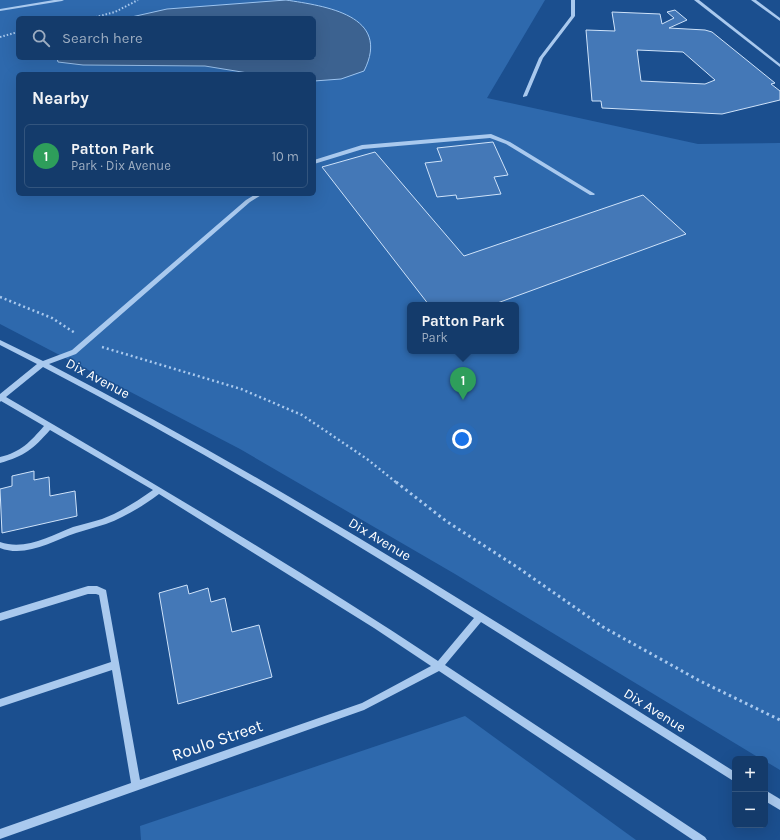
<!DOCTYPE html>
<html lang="en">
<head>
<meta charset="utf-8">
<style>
	:root { --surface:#143b6b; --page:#214673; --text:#f1f3f6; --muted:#9dadc1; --line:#33557e; --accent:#e797bd }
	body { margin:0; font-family:Karla,sans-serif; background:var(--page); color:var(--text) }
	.controls { position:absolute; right:12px; bottom:12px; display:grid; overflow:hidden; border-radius:6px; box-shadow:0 4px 16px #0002 }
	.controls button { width:36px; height:36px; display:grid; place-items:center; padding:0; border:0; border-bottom:1px solid var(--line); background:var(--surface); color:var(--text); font:20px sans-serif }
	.you { position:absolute; left:462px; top:439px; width:14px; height:14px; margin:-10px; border:3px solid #fff; border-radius:50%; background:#1a73e8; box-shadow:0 0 0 6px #1a73e833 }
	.badge { display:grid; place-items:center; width:26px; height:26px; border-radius:50%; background:var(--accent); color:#fff; font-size:13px; font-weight:700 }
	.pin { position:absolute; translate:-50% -33px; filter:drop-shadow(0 1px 2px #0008) }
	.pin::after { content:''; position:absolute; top:21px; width:14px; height:12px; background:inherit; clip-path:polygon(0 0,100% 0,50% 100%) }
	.popup { position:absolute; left:407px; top:302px; width:112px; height:52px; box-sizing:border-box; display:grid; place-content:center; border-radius:6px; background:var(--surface); filter:drop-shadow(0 1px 3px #0005); font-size:13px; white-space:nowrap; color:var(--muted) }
	.popup b { font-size:15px; color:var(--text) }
	.popup::after { content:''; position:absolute; left:50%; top:100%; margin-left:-8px; border:8px solid transparent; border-top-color:var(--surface) }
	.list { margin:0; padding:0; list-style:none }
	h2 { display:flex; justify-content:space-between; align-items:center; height:52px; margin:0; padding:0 16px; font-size:17px }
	h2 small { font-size:13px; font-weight:400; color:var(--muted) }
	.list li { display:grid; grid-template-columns:26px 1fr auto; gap:12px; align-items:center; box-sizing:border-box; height:64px; margin:0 8px 8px; padding:0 8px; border:1px solid var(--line); border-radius:6px }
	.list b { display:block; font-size:15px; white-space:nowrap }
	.list p { margin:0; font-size:13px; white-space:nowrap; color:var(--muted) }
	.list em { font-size:13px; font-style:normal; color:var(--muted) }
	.icon { flex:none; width:22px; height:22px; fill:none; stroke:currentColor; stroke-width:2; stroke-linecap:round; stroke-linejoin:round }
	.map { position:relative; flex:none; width:780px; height:840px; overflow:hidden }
	.search { position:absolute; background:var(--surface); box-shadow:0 4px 16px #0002; left:16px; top:16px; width:300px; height:44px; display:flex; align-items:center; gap:10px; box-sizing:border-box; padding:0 14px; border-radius:6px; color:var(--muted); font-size:15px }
	.panel { position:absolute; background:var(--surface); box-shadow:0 4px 16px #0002; left:16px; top:72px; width:300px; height:124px; border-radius:6px }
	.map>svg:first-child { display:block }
</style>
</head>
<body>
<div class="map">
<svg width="780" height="840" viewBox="0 0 780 840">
	<rect width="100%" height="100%" fill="#1b4f8f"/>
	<!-- green -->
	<g fill="#2e69ad" fill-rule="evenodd">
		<path d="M 0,0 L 545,0 L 487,98 L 698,144 L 780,143 L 780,770 L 765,761 L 765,759 L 761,759 L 455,574 L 240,449 L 0,324 ZM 18,18 L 314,18 L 314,58 L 18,58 ZM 18,74 L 314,74 L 314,194 L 18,194 ZM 410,305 L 516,305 L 516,351 L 410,351 Z"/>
		<polygon points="465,716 636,840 141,840 140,826"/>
	</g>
	<!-- water -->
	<path fill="#3c6290" stroke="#9cc4f0" d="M 286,0 C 325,6 392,15 364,71 L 341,79 L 314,81 L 314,74 L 254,74 L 205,66 L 83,65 L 58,62 L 57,58 L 314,58 L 314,18 L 127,18 L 167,9 Z"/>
	<!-- building -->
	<g fill="#4478b7" stroke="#cfe3fa" fill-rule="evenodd">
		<path d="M 675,10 L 687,20 L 669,28 L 705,30 L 712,32 L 775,83 L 771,84 L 780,91 L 780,100 L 722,114 L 602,108 L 601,101 L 592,101 L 586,30 L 615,31 L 612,12 L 660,14 L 662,24 L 674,18 L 667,12 ZM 637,50 L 683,52 L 715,80 L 705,84 L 641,81 Z"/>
		<polygon points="493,142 508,175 494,177 501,194 457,199 456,195 437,197 425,163 442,161 437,148"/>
		<polygon points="375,152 464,256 643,195 686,234 492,305 429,305 322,167"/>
		<polygon points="34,471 34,480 49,477 50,496 75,491 77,516 2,533 0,489 12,486 12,476"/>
		<polygon points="187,585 189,594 208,588 211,602 225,598 232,632 259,625 272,677 178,704 159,593"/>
	</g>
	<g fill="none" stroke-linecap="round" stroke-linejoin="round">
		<!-- path-far2 -->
		<g stroke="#a9c9ee" stroke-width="2" stroke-dasharray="1.5 2" stroke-linecap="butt">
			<polyline points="92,18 115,12 138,0"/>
			<polyline points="0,37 18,32"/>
		</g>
		<!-- path-far1 -->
		<g stroke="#a9c9ee" stroke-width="2.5" stroke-dasharray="2 3" stroke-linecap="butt">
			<polyline points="0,297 52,318 75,333"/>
			<polyline points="102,347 241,389 302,415 367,459 397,483"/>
		</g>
		<!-- path -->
		<polyline stroke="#a9c9ee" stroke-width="3" stroke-dasharray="2.5 3.5" stroke-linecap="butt" points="396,482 446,521 517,567 603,627 700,681 780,720"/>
		<!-- minor -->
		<g fill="#a9c9ee" fill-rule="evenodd">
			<polygon points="54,0 64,0 62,1 0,11 0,9"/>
			<polygon points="571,0 575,0 575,16 543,58 527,96 523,97 523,96 539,58 571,16"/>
			<polygon points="694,0 699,0 780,64 780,67"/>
			<polygon points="751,0 756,0 780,18 780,21"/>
			<polygon points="491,134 510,142 595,194 594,195 590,195 506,144 490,138 363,149 314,164 314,160 362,145"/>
			<path d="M 256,194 L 263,194 L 250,202 L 76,354 L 49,364 C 285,486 510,630 735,772 L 735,782 L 481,622 L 445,665 L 705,837 L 707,840 L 693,840 L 439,671 L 364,710 L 0,839 L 0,829 L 131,783 L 112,670 L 0,707 L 0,699 L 111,662 L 99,595 L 96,594 L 88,594 L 0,621 L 0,613 L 88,586 L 97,586 L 106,590 L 140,780 L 362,703 L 431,666 L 374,628 L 159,494 C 143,506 125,517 106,524 C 96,527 86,530 76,533 C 52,541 26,558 0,548 L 0,542 C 25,551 50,536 73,527 C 83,524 93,522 102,519 C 121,512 137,501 153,490 L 50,430 C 33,449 25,456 0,463 L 0,457 C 21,452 30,442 44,426 L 1,401 L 0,402 L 0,394 L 37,364 L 0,345 L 0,340 L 43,361 L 72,350 L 246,200 ZM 43,367 C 191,444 333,529 474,618 L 438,661 C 297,568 152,482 6,397 Z"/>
			<polygon points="765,790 780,799 780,810 765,801"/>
		</g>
	</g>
	<g text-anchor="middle" stroke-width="3" stroke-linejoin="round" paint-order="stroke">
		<!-- street labels -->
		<g font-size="14" fill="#fff" stroke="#1b4f8f">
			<text transform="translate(98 378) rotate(28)" y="5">Dix Avenue</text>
			<text transform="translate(380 539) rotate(31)" y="5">Dix Avenue</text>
			<text transform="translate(655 710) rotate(32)" y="5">Dix Avenue</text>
		</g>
		<!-- near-street labels -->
		<g font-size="17" fill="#fff" stroke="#1b4f8f">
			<text transform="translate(217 740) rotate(-19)" y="6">Roulo Street</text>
		</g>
	</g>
</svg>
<div class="controls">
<button>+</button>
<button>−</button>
</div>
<div class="you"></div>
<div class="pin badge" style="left:463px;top:400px;background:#2e9e5b">1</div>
<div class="popup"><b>Patton Park</b>Park</div>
<div class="search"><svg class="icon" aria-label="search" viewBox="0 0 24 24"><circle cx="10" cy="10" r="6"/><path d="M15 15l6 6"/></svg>Search here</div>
<section class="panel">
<h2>Nearby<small></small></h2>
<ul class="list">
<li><span class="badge" style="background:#2e9e5b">1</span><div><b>Patton Park</b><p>Park · Dix Avenue</p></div><em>10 m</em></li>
</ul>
</section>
</div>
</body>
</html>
